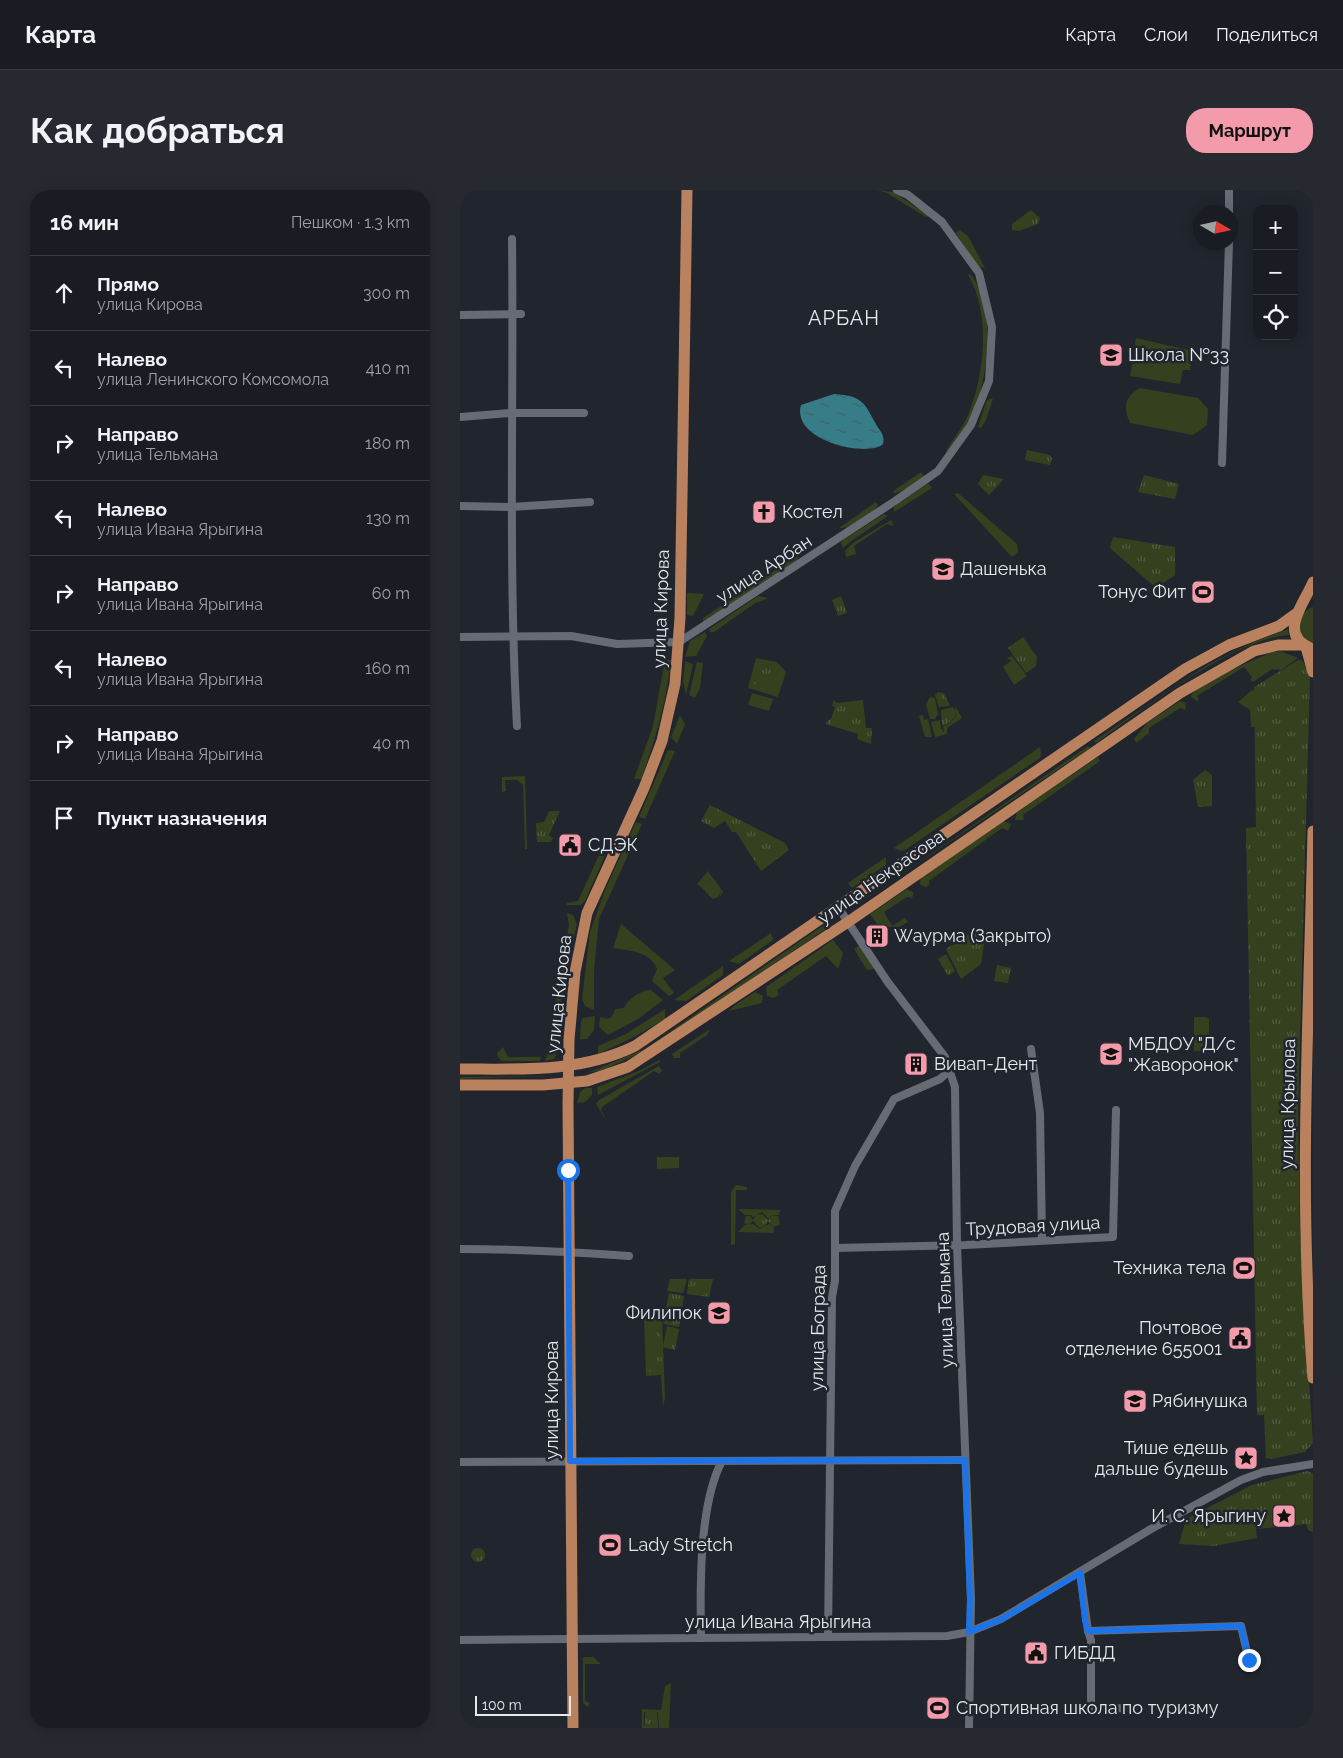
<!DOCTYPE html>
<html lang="ru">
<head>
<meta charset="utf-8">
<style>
	:root { --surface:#191c22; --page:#26292f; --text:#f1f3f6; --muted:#9fa1a5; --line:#373a40; --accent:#f39aab }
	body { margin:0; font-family:Raleway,sans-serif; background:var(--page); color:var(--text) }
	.controls { position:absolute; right:15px; top:15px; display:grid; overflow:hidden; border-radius:10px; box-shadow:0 2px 12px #0003 }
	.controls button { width:45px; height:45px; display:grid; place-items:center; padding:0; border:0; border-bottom:1px solid var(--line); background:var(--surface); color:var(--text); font:25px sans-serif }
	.compass { position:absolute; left:733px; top:15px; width:45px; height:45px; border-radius:50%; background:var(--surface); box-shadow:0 2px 12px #0003; rotate:99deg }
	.scale { position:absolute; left:15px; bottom:12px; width:96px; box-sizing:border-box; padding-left:5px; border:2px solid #e6e8ee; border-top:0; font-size:14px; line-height:18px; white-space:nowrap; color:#e6e8ee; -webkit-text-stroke:4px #21252e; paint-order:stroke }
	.stop { position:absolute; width:15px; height:15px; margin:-11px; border:4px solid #1a73e8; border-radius:50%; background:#fff }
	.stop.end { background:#1a73e8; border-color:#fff; box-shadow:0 1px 5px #0008 }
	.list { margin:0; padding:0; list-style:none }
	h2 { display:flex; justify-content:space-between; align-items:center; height:65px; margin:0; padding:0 20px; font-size:21px }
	h2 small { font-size:16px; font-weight:400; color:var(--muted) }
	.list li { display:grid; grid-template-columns:32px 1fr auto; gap:15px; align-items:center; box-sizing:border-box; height:75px; padding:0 20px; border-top:1px solid var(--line) }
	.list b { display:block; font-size:19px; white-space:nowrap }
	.list p { margin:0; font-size:16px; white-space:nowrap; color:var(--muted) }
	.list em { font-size:16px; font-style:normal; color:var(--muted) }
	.icon { flex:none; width:28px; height:28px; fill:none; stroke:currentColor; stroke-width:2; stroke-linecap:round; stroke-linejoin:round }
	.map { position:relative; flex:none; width:853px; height:1538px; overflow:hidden; border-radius:20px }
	header { display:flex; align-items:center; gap:30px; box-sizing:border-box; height:70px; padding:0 25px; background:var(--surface); border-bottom:1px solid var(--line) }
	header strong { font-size:24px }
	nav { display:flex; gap:28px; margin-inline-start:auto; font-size:18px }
	.intro { display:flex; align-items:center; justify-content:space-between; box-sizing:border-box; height:120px; padding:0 30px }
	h1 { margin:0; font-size:35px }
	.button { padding:12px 22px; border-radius:20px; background:var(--accent); color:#111; font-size:18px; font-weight:700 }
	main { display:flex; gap:30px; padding:0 30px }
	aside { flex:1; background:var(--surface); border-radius:20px; box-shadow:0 2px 12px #0003 }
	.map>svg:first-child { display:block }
</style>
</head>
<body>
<header>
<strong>Карта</strong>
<nav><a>Карта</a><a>Слои</a><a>Поделиться</a></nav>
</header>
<div class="intro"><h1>Как добраться</h1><a class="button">Маршрут</a></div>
<main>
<aside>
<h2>16 мин<small>Пешком · 1.3 km</small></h2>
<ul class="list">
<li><svg class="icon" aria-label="ahead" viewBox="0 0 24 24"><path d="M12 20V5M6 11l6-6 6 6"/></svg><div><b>Прямо</b><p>улица Кирова</p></div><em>300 m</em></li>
<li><svg class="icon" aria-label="left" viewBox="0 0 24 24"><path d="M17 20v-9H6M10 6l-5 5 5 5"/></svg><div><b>Налево</b><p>улица Ленинского Комсомола</p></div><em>410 m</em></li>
<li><svg class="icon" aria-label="right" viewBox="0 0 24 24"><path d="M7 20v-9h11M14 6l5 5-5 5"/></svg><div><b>Направо</b><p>улица Тельмана</p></div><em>180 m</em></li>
<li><svg class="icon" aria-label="left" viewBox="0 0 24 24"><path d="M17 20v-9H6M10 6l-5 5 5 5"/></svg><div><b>Налево</b><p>улица Ивана Ярыгина</p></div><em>130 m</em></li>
<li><svg class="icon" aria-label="right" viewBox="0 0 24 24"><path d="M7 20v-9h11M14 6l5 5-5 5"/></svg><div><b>Направо</b><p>улица Ивана Ярыгина</p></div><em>60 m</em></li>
<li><svg class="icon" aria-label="left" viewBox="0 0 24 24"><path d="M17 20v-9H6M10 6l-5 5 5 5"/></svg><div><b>Налево</b><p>улица Ивана Ярыгина</p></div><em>160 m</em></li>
<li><svg class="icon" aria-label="right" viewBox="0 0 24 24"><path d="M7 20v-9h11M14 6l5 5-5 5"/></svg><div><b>Направо</b><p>улица Ивана Ярыгина</p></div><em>40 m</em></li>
<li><svg class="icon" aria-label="arrive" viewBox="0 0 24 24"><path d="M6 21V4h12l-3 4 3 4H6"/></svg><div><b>Пункт назначения</b></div></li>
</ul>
</aside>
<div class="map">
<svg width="853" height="1538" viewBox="0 0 853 1538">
	<defs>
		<pattern id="park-tufts" width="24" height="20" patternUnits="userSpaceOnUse" patternTransform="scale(1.25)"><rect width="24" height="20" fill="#35401f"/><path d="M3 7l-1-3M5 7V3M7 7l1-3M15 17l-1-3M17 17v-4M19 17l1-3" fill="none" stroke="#525c40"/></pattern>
		<pattern id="water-ripples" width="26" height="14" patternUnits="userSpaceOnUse" patternTransform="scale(1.25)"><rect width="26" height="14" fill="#377d88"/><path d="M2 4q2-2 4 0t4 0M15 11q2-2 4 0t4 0" fill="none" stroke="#3d646b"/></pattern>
	</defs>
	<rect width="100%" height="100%" fill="#21252e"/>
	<!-- green -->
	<g fill="#35401f">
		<polygon points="416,0 433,2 469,26 466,27 427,3"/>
		<polygon points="500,40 508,46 525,78 518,77 496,43"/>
		<path d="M 510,84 C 537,114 528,190 513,225 C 506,239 497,251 488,263 L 486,261 C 493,249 503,237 508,225 C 525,185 531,123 508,85 Z"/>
		<polygon points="676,148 733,161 730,180 723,180 720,194 670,186"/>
		<path d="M 680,198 L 738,208 L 748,219 L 747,235 L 733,245 L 670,233 C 663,217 664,207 680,198 Z"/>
		<polygon points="529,209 533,209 526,230 521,238 518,237 526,212"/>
		<polygon points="461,282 464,286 450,297 434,304 433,301"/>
		<polygon points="468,293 472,298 434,322 434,317"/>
		<polygon points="498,303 557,354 558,362 552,367 494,304"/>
		<path d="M 416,312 L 418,315 C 411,325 392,339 379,338 Z"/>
		<polygon points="424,324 428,326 391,351 383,358 381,353 383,350"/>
		<polygon points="431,330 434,336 427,334 394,356 396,364 386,367 385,361 393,353"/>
		<polygon points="340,364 336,372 245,432 243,430 243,428"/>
		<polygon points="227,403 244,404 233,426 227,425"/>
		<polygon points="298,406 309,408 295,413 254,442 250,442 249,439"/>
		<path d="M 853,417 L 853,454 C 835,447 835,423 853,417 Z"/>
		<path d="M 828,439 L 829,445 C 775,448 681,521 636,553 L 634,551 L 747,475 L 794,452 Z"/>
		<polygon points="245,442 247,446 236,466 225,467 230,451"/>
		<path d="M 820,461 L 838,468 L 821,480 L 812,479 L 793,492 L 790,489 L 792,487 L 784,477 L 737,506 L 739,509 L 737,511 L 731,507 C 732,494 797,469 812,462 Z"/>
		<polygon points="552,466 567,486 554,495 543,477 551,471 547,468"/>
		<polygon points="296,468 317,472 326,482 318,507 288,498"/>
		<path d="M 205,470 L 211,470 C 206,513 196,548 181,589 L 174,589 L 193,536 Z"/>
		<polygon points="225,471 233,474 226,505 223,491"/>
		<polygon points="237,472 243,473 240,498 235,508 229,505"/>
		<polygon points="792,500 804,507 804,520 794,537 791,537 790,520 778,512"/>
		<polygon points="292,503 313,509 309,521 288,515"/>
		<polygon points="470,507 475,508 478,524 475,529 470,529 466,514"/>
		<polygon points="720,511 726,513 725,520 720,518 689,538 689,543 676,553 674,549 687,533"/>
		<polygon points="495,516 502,528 487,538 487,544 475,547 471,532 480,530 481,539 482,539 484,543 483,535 486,536 496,527"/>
		<polygon points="220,525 225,534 217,554 211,547"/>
		<polygon points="463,525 464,530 468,529 472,547 465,547 459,526"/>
		<polygon points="628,556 630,558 397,714 398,714"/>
		<polygon points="580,557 581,563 580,568 445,660 441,661 434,658"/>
		<polygon points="208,560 215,561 185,629 179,627"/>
		<polygon points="638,567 640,571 563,625 564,630 555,630 557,622"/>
		<polygon points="745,580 752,585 752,616 738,617 733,590"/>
		<polygon points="65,586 67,659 65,659 63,595 57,590 45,590 46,601 42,602 42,587"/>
		<polygon points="543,631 551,634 548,641 542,638 469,691 469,695 466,697 460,695 461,687"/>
		<polygon points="176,632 182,634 139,729 134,781 134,820 125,816 122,809 130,742 145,700"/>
		<polygon points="144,654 144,668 125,711 121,715 107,715 107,713 118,711"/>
		<polygon points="426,667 426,675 392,698 388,693"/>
		<polygon points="248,681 263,702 259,709 261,702 250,689 241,697 237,694"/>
		<polygon points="447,699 454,703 452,708 447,707 424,722 432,736 445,728 448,732 439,737 419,737 410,724"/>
		<polygon points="107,723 113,725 117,734 102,800 98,847 90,846 109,735"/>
		<polygon points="368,732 370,736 189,859 145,879 127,883 185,859"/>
		<path d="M 161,734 L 215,780 L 203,788 L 214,803 L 209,806 L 192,791 L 197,779 C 190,761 170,761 153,758 Z"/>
		<polygon points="311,743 313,750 279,774 269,771"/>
		<polygon points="373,750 383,763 378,779 366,766 317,800 319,805 313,808 307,806 306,797"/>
		<polygon points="400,755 414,779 407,780 394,759"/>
		<polygon points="263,776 263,785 226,811 214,810"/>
		<path d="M 191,800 L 203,810 L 178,829 L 148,845 L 139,837 L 140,827 L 147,829 L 152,827 L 155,819 L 164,818 C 167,810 182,799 191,800 Z"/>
		<polygon points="295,802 303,806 302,813 269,821 275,815"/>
		<polygon points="205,819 205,829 174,847 138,864 138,856 166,844"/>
		<polygon points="135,826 134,840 127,849 120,849 121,832 123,828"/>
		<polygon points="734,827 746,827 749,829 749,861 734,861"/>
		<polygon points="250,839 247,845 220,863 220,868 214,868 212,864"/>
		<polygon points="91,852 98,852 98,861 94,869 85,871"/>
		<polygon points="43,857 48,867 81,867 80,871 42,871 38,867 37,863"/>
		<polygon points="199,870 200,872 138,905 137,897 181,880"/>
		<polygon points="199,876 202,881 199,884 194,881 142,917 141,920 148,933 136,914 139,910"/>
		<polygon points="92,886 0,889 0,887"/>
		<polygon points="125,898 132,898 132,905 125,912 117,913 120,902"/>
		<polygon points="197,967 219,967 219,978 197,979"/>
		<polygon points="276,995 287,997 287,1000 276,1000 275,1054 271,1055 271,1002"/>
		<polygon points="278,1019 321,1020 318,1025 311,1025 309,1029 302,1022 293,1027 291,1025 285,1025"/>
		<polygon points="293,1034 300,1039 309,1034 314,1038 314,1043 278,1042 285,1035"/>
		<polygon points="202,1126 205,1208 203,1217 201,1185 186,1186 184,1130 187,1127"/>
		<polygon points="123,1467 133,1467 141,1474 125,1474 125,1511 130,1513 128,1517 123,1513"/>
		<polygon points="211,1493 209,1538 199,1538 198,1522 184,1522 184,1535 198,1536 198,1538 182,1538 182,1519 201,1520 205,1496"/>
	</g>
	<!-- park -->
	<g fill="url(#park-tufts)">
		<polygon points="571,20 580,28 578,34 559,41 552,40 552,34"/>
		<polygon points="567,260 590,265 592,268 590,275 565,270"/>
		<polygon points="523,285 544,289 529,305 518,294"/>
		<polygon points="684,285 719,294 715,309 678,302"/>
		<polygon points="653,347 715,357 715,385 696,398 650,358"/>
		<polygon points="381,406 387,423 378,426 372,410"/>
		<polygon points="563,447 577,467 576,476 566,483 548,458"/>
		<polygon points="840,469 848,477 850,486 838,923 840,1045 853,1253 845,1262 811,1269 806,1268 804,1225 797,1225 786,638 796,637 794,497"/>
		<circle cx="305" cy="488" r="12"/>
		<polygon points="478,502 484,503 490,516 479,517 475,505"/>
		<polygon points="374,510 377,513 403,510 406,538 412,538 411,554 397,549 398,544 366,534 368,530 371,529 375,517 372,516"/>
		<polygon points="493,517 496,521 495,527 486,535 482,535 481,520"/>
		<polygon points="743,583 747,584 748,615 739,617 734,590"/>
		<polygon points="250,615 325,653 329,660 301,681 276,642 272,642 265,631 254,638 241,631"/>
		<polygon points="89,621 100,621 89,645 93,648 91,652 77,652 76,633 84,632"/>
		<polygon points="250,689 255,690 261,702 258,707 253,709 241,697"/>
		<polygon points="518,738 524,754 521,774 501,789 486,759"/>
		<polygon points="486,764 495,781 488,786 478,769"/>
		<polygon points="537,775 551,778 548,793 534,791"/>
		<polygon points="302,1024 308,1030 312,1025 318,1026 320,1035 313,1037 308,1031 305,1036 300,1038 293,1031 289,1035 284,1033 286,1026 290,1026 293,1030 296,1025"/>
		<polygon points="210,1089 227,1089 223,1103 207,1101"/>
		<polygon points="229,1089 253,1089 249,1107 227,1104"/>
		<polygon points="209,1103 224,1106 219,1137 203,1134"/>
		<polygon points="207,1136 219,1139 215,1160 203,1157"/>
		<polygon points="197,1140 200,1144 202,1153 199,1157 189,1154 186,1150 189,1141"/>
		<polygon points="198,1165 202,1168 201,1177 197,1183 191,1183 186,1178 186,1173"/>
		<polygon points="847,1281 853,1283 853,1342 848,1340 846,1334 839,1335 796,1339 797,1348 754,1356 719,1354 726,1329 792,1295"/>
		<circle cx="18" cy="1365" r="7"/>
		<polygon points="185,1522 197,1522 198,1536 185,1535"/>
	</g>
	<!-- water -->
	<path fill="url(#water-ripples)" d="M 374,204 C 404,206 404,213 417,236 C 421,242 425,246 423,254 C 408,268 331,251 341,215 Z"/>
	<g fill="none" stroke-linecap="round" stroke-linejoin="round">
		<!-- minor -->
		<g stroke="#676b75" stroke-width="8">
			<polyline points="769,0 769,22"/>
			<path d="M 52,49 C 54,212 48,373 57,536"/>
			<polyline points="0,125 61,124"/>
			<polyline points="0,227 51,223 124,223"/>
			<polyline points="762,273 769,52"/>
			<polyline points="0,316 51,317 130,312"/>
			<polyline points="0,447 111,446 157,454 219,452 435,311 478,281 511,235 529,191 532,137 519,83 482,32 448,5 437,0"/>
			<polyline points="378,717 427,791 485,867 495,897 497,1055 511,1409 509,1538"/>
			<polyline points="571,859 580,923 582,1050"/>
			<polyline points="375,1058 506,1055 653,1047 656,920"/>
			<path d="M 0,1059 C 57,1059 112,1062 169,1066"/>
			<polyline points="0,1272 505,1270"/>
			<polyline points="620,1383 628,1441 781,1436 789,1471"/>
			<polyline points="628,1441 631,1450 631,1519 673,1518"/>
			<path d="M 241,1447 C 240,1398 239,1314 262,1271"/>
			<polyline points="368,1447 372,1107 375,1091 375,1021 395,976 434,909 480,889 491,879"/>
			<polyline points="0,1450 487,1446 509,1442 541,1429 691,1339 781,1290 803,1282 853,1274"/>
		</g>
		<!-- primary -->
		<g stroke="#ba815e" stroke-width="11">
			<path d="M 853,392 C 844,414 816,446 853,459"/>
			<polyline points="846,457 853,482"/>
			<path d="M 853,641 C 849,824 838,1005 853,1188"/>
			<path d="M 0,879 C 59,879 120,883 175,856 L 725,479 L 769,455 L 819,436 L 837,423"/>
			<polyline points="0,895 83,895 127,891 168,877 388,732 720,503 794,461 818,455 843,455"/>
			<polyline points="113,1538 108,915 109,850 115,782 127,723 184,598 202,551 215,494 220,428 227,0"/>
		</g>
	</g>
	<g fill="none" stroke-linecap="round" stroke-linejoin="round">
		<!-- route -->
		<polyline stroke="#1a73e8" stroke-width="6" points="108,980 110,1271 505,1270 510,1409 509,1442 542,1429 620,1383 625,1431 628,1441 781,1436 789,1470"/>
	</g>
	<!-- icons -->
	<defs>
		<g id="school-square" transform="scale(1.25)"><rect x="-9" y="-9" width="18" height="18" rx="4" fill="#f39aab" stroke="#21252e"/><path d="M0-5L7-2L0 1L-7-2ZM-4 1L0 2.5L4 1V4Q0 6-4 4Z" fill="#111"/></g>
		<g id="church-square" transform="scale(1.25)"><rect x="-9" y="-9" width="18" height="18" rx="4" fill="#f39aab" stroke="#21252e"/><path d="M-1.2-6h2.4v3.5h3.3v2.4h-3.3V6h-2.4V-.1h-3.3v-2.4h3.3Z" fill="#111"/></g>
		<g id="stadium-square" transform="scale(1.25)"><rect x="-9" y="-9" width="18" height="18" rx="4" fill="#f39aab" stroke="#21252e"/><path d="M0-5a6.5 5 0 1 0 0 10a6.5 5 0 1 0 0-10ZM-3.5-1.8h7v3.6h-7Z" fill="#111"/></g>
		<g id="civic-square" transform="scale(1.25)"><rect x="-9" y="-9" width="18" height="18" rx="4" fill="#f39aab" stroke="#21252e"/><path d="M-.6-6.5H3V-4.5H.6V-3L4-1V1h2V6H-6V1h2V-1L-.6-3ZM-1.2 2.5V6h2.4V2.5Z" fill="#111"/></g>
		<g id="building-square" transform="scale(1.25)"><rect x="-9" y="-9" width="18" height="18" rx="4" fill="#f39aab" stroke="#21252e"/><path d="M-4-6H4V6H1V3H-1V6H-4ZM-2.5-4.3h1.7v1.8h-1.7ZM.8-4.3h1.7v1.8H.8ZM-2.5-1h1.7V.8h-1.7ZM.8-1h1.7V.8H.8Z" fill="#111"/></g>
		<g id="sight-square" transform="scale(1.25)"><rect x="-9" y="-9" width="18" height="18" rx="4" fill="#f39aab" stroke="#21252e"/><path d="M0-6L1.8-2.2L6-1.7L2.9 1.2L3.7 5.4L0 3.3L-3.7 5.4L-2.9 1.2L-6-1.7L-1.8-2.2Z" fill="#111"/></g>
	</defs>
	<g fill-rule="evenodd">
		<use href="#school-square" x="651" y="165"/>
		<use href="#church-square" x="304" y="322"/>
		<use href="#school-square" x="483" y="379"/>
		<use href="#stadium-square" x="743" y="402"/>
		<use href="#civic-square" x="110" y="655"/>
		<use href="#building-square" x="417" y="746"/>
		<use href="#school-square" x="651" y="864"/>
		<use href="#building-square" x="456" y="874"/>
		<use href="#stadium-square" x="784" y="1078"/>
		<use href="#school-square" x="259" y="1123"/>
		<use href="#civic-square" x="780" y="1148"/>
		<use href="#school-square" x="675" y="1211"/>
		<use href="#sight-square" x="786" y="1268"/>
		<use href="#sight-square" x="824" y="1326"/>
		<use href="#stadium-square" x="150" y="1355"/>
		<use href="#civic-square" x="576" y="1463"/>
		<use href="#stadium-square" x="478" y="1518"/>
	</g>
	<g text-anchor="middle" stroke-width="5" stroke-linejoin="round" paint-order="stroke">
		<!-- poi labels -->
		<g font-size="18" fill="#e6e8ee" stroke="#21252e" text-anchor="start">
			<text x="668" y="171">Школа №33</text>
			<text x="322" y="328">Костел</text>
			<text x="500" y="385">Дашенька</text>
			<text x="726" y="408" text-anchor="end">Тонус Фит</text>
			<text x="128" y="661">СДЭК</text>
			<text x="434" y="752">Wаурма (Закрыто)</text>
			<text x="668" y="860">МБДОУ "Д/с<tspan x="668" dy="21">"Жаворонок"</tspan></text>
			<text x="474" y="880">Вивап-Дент</text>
			<text x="766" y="1084" text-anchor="end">Техника тела</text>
			<text x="242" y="1129" text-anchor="end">Филипок</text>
			<text x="762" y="1144" text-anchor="end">Почтовое<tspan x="762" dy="21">отделение 655001</tspan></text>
			<text x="692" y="1217">Рябинушка</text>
			<text x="768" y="1264" text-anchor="end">Тише едешь<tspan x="768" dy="21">дальше будешь</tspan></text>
			<text x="806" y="1332" text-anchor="end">И. С. Ярыгину</text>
			<text x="168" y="1361">Lady Stretch</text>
			<text x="594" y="1469">ГИБДД</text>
			<text x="496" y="1524">Спортивная школа по туризму</text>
		</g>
		<!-- street labels -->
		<g font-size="18" fill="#e6e8ee" stroke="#21252e">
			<text transform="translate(304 379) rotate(-33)" y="6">улица Арбан</text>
			<text transform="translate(201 419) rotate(-88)" y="6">улица Кирова</text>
			<text transform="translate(421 687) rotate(-35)" y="6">улица Некрасова</text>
			<text transform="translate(99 804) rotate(-84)" y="6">улица Кирова</text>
			<text transform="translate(828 914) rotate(-89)" y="6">улица Крылова</text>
			<text transform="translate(573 1036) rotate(-3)" y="6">Трудовая улица</text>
			<text transform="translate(485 1110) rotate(-92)" y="6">улица Тельмана</text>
			<text transform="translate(358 1138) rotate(-89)" y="6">улица Бограда</text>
			<text transform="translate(92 1210) rotate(-90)" y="6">улица Кирова</text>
			<text x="318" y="1438">улица Ивана Ярыгина</text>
		</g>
		<!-- quarter labels -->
		<g font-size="20" letter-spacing="1" fill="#e6e8ee" stroke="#21252e">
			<text x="384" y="135">АРБАН</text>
		</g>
	</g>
</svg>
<div class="controls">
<button>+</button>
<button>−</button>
<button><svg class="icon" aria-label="locate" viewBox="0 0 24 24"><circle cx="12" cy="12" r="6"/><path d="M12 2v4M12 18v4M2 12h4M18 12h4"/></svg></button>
</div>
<svg class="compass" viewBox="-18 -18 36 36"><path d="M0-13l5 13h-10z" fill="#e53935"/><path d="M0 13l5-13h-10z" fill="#9fa1a5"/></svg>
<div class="scale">100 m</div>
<div class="stop" style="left:108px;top:980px"></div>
<div class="stop end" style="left:789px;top:1470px"></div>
</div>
</main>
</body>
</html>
